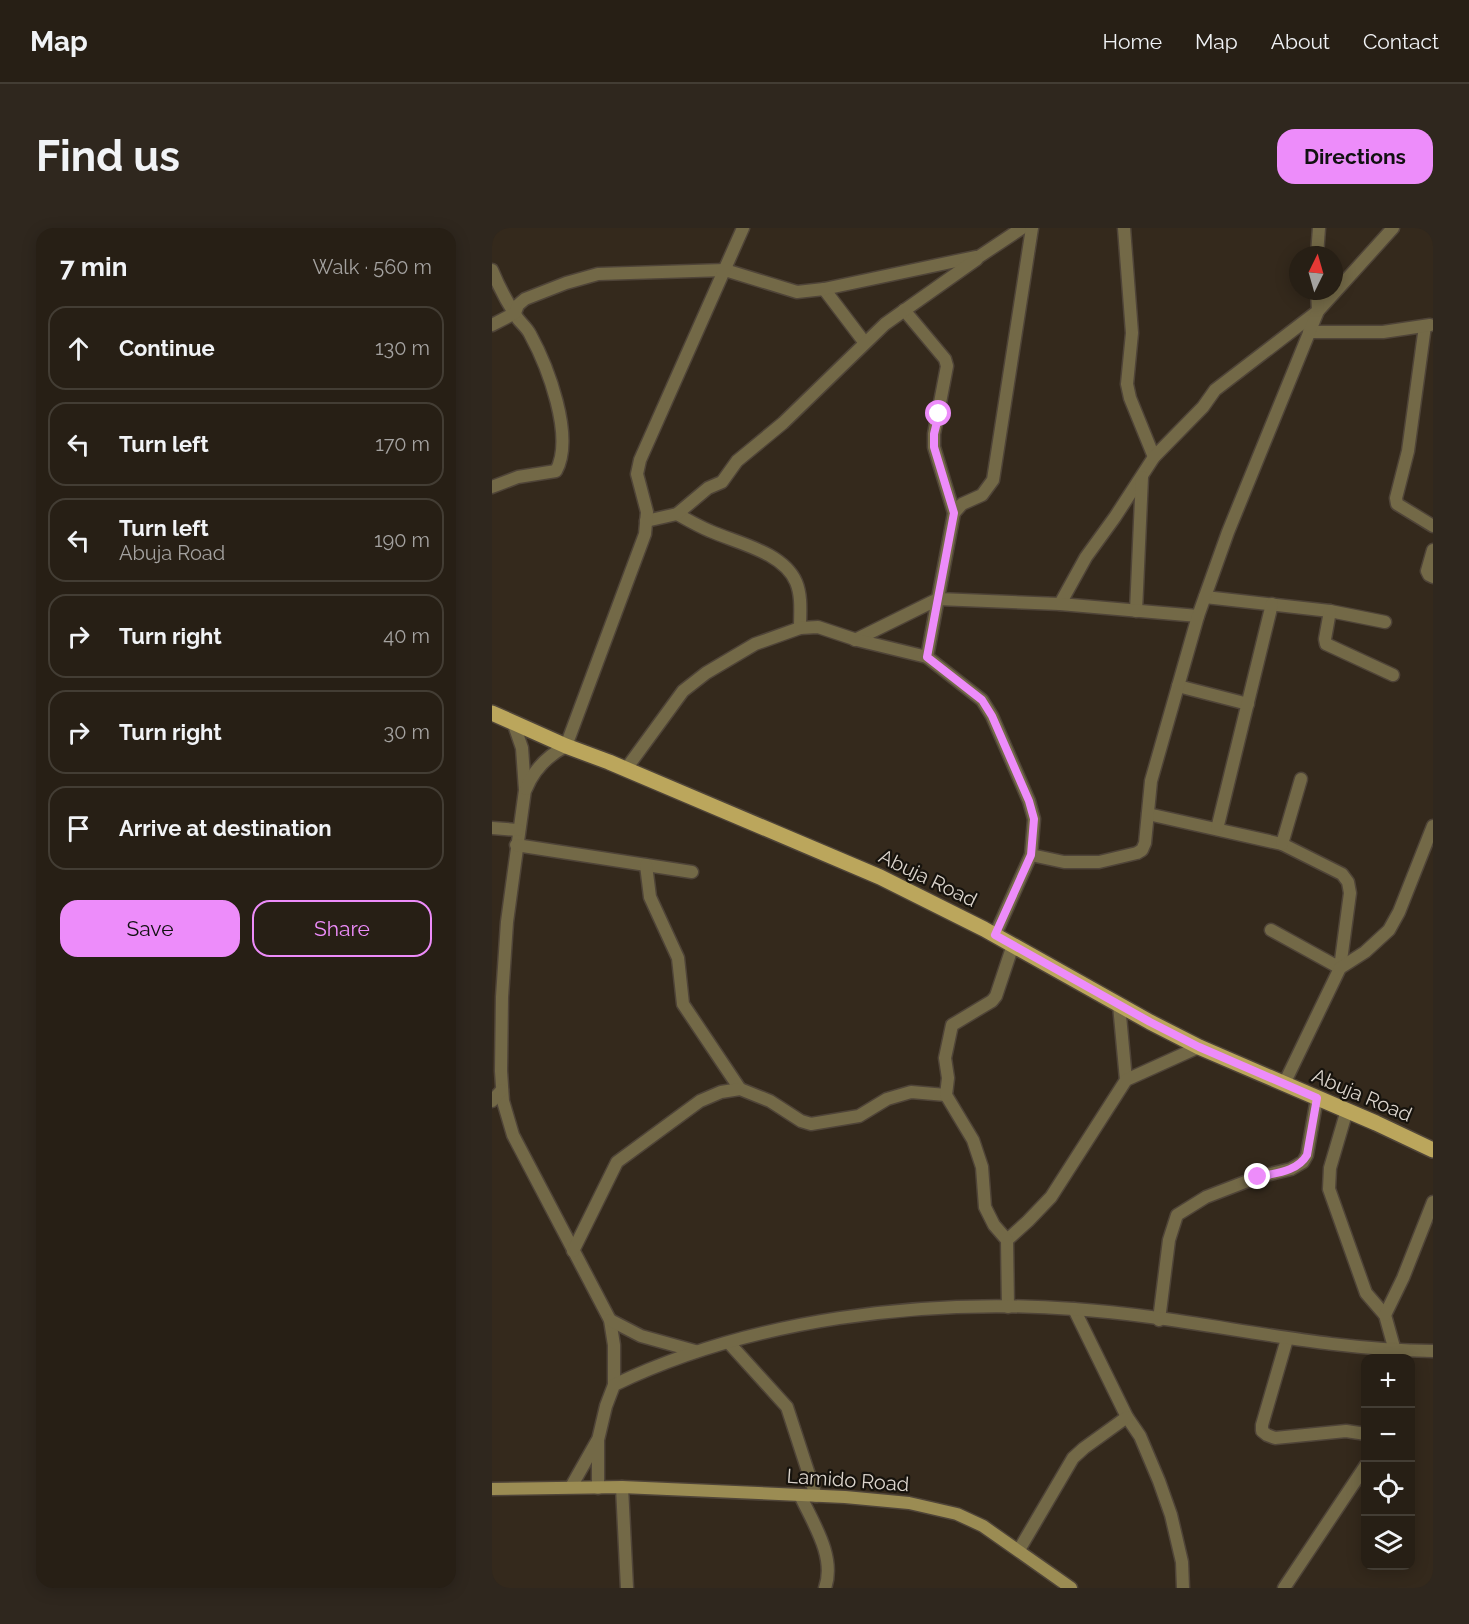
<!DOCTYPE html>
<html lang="en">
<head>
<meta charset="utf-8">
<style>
	:root { --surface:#271f15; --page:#2f271e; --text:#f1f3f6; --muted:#a4a2a0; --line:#433d34; --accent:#ed8cfa }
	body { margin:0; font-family:Raleway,sans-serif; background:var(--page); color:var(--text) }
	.controls { position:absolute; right:18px; bottom:18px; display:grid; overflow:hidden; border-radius:12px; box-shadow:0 3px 15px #0003 }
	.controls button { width:54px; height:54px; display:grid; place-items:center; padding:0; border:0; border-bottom:2px solid var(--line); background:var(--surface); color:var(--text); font:30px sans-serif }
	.compass { position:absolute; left:797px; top:18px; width:54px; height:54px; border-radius:50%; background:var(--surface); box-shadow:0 3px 15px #0003; rotate:5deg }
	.stop { position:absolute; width:18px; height:18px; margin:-14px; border:4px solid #ed8cfa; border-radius:50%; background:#fff }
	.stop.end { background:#ed8cfa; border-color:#fff; box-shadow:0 2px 6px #0008 }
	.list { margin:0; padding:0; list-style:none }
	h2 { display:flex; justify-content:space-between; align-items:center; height:78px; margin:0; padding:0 24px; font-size:26px }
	h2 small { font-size:20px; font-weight:400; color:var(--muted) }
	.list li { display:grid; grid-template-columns:39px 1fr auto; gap:18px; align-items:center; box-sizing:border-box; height:84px; margin:0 12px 12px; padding:0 12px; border:2px solid var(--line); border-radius:18px }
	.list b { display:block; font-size:22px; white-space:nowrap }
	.list p { margin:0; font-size:20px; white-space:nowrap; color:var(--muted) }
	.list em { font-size:20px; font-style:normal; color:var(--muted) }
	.actions { display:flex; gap:12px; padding:18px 24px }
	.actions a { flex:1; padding:14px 0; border:2px solid var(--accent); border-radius:18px; text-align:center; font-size:21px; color:var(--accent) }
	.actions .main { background:var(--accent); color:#111 }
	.icon { flex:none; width:33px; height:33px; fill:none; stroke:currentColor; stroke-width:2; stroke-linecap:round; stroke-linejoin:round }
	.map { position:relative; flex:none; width:941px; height:1360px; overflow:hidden; border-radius:18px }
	header { display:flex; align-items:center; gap:36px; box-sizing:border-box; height:84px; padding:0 30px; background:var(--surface); border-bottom:2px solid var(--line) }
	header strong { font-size:28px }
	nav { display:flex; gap:33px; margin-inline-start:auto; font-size:21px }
	.intro { display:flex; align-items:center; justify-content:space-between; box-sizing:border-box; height:144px; padding:0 36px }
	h1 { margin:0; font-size:42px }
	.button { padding:15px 27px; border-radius:18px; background:var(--accent); color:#111; font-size:21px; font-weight:700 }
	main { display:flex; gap:36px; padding:0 36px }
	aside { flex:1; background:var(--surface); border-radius:18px; box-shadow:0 3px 15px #0003 }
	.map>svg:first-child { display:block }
</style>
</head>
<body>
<header>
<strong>Map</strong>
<nav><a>Home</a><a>Map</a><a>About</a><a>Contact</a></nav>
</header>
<div class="intro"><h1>Find us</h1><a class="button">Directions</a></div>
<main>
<aside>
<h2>7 min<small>Walk · 560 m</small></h2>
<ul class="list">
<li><svg class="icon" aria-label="ahead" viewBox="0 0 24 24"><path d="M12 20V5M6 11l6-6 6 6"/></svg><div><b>Continue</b></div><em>130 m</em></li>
<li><svg class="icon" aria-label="left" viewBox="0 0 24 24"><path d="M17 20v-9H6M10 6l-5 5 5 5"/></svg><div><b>Turn left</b></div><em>170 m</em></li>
<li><svg class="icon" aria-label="left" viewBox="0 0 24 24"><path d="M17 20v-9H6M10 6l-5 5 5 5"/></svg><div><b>Turn left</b><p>Abuja Road</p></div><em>190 m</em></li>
<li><svg class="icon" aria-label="right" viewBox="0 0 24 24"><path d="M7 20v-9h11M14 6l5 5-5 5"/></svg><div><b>Turn right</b></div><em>40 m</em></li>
<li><svg class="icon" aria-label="right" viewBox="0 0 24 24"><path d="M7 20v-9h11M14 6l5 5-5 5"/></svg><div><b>Turn right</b></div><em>30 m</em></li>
<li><svg class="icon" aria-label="arrive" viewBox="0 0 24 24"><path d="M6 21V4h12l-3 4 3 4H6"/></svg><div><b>Arrive at destination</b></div></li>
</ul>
<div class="actions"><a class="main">Save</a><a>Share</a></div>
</aside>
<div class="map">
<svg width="941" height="1360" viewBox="0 0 941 1360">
	<rect width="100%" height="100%" fill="#34291c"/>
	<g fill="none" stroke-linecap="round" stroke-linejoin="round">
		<!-- minor casing -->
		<g stroke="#4f4438" stroke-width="15">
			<g id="minor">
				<polyline points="632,0 640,105 635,156 638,170 662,229"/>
				<polyline points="825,27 827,0"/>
				<path d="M 0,42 C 7,59 16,76 26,91 C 30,96 35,100 38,106 C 55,137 83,208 64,243 L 26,249 L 0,259"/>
				<polyline points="332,61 373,115"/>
				<polyline points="412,82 453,131 455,138 442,206 442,219 462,285 435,429"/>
				<polyline points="0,97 23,85 26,77 33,71 74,55 106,46 233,42 305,64 332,61 488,28 530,0"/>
				<polyline points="933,98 916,223 904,270 905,276 941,298"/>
				<polyline points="817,104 891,104 938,97"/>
				<polyline points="462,285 470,276 490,267 501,252 540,0"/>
				<path d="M 185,286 C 196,292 206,298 218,303 C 245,315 291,324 304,354 C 310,368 308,385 308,400"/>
				<polyline points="154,293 185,286 216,260 230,254 245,233 291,195 393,96 485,31"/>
				<polyline points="941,322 935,343 937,347 941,349"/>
				<polyline points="713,369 838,383 893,394"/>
				<polyline points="568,376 594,329 623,289 662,229 711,179 723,162 826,83 901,0"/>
				<polyline points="644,383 650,249"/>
				<polyline points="838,383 833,411 834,416 901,447"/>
				<polyline points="363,412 446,371 568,376 706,388"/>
				<polyline points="686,458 756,476"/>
				<polyline points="21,494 30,520 33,562 15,694 10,769 9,843 11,873 21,907 118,1092 122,1117 122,1157"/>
				<polyline points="134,541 191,463 214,445 263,416 308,400 326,399 365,412 435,429 490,472 500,488 537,573 542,591 539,627 503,707"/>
				<path d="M 34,561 C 42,541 55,528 74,518 L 153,306 L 155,284 L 145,246 L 148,232 L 251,0"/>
				<polyline points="656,586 790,616 850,646 856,654 858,665 848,740 779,702"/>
				<polyline points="0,600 26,602"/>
				<polyline points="725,601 780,376"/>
				<polyline points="790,616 809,551"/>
				<polyline points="24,617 200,644"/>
				<polyline points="539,627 572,634 607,634 645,625 650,622 653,615 659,553 706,388 736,304 826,83 825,63"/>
				<polyline points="154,637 158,669 186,730 191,776 248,861"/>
				<polyline points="627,777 634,852"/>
				<polyline points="792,856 848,740 873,724 897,702 907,684 941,598"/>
				<polyline points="0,873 10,862"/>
				<polyline points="855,882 838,940 837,961 874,1065 893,1087 905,1130"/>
				<polyline points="515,1012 536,993 559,969 634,852 707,819"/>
				<polyline points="81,1023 125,934 208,873 229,864 248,861 278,873 309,893 319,896 367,888 395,871 419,864 454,867"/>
				<polyline points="516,1079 515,1012 502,997 493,979 490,939 481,912 454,867 456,850 453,830 460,797 500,773 504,768 521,717"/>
				<polyline points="582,1081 635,1189 648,1208 667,1253 679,1287 690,1334 691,1360"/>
				<polyline points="893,1087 911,1050 941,974"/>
				<polyline points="118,1092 149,1108 203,1123"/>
				<polyline points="667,1092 677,1012 685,987 714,969 766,949 799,941 811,934 815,927 825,870"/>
				<polyline points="795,1111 770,1197 770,1203 775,1207 783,1210 854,1203 874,1206"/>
				<polyline points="237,1115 295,1179 324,1268"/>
				<polyline points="79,1259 105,1213"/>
				<polyline points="130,1259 135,1360"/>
				<path d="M 106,1260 L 106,1212 L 114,1178 L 122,1157 C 259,1091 431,1070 582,1081 C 702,1089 820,1122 941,1123"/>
				<path d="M 308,1267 C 321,1295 344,1329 333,1360"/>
				<polyline points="527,1322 581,1230 592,1220 635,1189"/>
				<polyline points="792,1360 874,1237"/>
			</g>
		</g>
		<!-- secondary casing -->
		<g stroke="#4f4438" stroke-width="15">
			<polyline id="secondary" points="0,1261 130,1259 353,1269 417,1275 465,1286 491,1298 579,1360"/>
		</g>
		<!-- primary casing -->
		<g stroke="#4f4438" stroke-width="18">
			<polyline id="primary" points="0,485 74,518 117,534 388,649 492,701 658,794 707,819 884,895 941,922"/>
		</g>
		<!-- minor -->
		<use href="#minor" stroke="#736947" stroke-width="12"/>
		<!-- secondary -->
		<use href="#secondary" stroke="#9b8c53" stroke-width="12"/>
		<!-- primary -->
		<use href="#primary" stroke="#bba65c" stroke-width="15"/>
	</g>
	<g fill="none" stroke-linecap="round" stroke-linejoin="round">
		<!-- route -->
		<path stroke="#ed8cfa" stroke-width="8" d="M 447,186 L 442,206 L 442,219 L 462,285 L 435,429 L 490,472 L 500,488 L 537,573 L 542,591 L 539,627 L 503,707 L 658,794 L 707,819 L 825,870 L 815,927 C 805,944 783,945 766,949"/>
	</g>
	<g text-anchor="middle" stroke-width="4.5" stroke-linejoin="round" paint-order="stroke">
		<!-- street labels -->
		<g font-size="20" fill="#dbd4cc" stroke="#17130d">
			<text transform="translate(436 650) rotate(26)" y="7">Abuja Road</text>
			<text transform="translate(870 867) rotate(23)" y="7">Abuja Road</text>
			<text transform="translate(356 1252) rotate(4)" y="7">Lamido Road</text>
		</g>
	</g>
</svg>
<div class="controls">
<button>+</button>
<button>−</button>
<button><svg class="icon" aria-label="locate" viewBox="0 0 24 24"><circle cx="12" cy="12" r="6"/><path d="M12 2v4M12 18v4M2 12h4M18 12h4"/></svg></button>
<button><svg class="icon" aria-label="layers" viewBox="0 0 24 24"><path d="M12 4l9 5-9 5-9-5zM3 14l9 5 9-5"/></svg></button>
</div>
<svg class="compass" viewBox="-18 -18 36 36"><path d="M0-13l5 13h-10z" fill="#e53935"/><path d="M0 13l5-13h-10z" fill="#a4a2a0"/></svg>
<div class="stop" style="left:447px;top:186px"></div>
<div class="stop end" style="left:766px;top:949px"></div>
</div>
</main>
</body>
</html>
